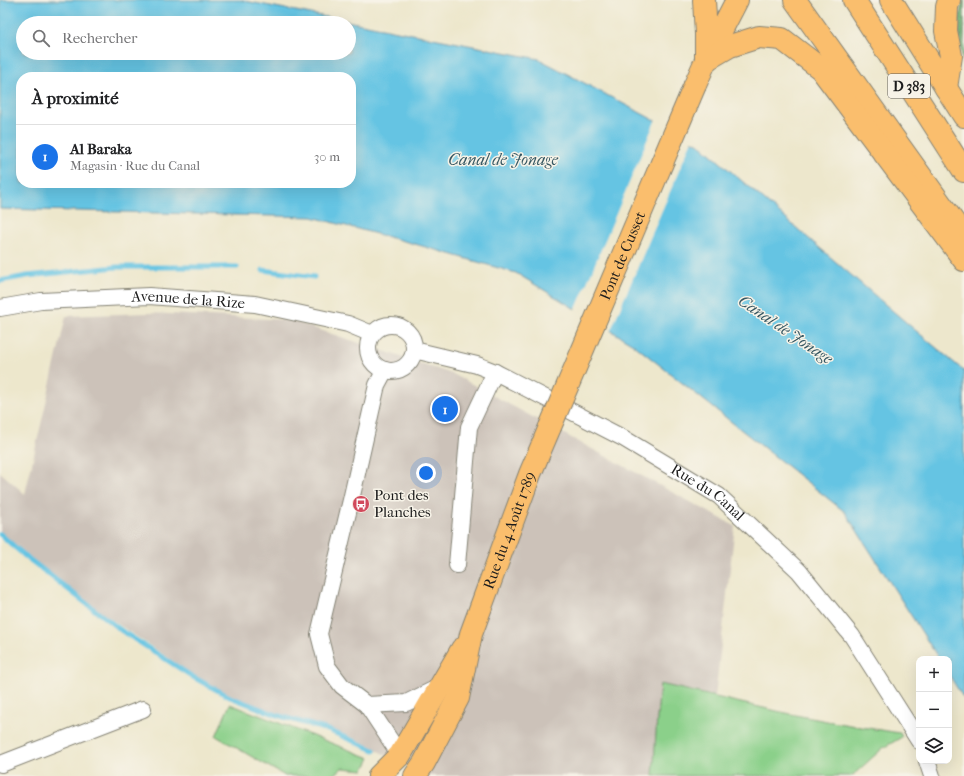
<!DOCTYPE html>
<html lang="fr">
<head>
<meta charset="utf-8">
<style>
	:root { --surface:#fff; --page:#f2f2f2; --text:#202124; --muted:#757577; --line:#e0e0e0; --accent:#1a73e8 }
	body { margin:0; font-family:"IM FELL French Canon",serif; background:var(--page); color:var(--text) }
	.controls { position:absolute; right:12px; bottom:12px; display:grid; overflow:hidden; border-radius:8px; box-shadow:0 4px 16px #0002 }
	.controls button { width:36px; height:36px; display:grid; place-items:center; padding:0; border:0; border-bottom:1px solid var(--line); background:var(--surface); color:var(--text); font:20px sans-serif }
	.you { position:absolute; left:426px; top:473px; width:14px; height:14px; margin:-10px; border:3px solid #fff; border-radius:50%; background:#1a73e8; box-shadow:0 0 0 6px #1a73e833 }
	.badge { display:grid; place-items:center; width:26px; height:26px; border-radius:50%; background:var(--accent); color:#fff; font-size:13px; font-weight:700 }
	.pin { position:absolute; translate:-50% -50%; border:2px solid #fff; box-shadow:0 1px 4px #0006 }
	.list { margin:0; padding:0; list-style:none }
	h2 { display:flex; justify-content:space-between; align-items:center; height:52px; margin:0; padding:0 16px; font-size:17px }
	h2 small { font-size:13px; font-weight:400; color:var(--muted) }
	.list li { display:grid; grid-template-columns:26px 1fr auto; gap:12px; align-items:center; box-sizing:border-box; height:64px; padding:0 16px; border-top:1px solid var(--line) }
	.list b { display:block; font-size:15px; white-space:nowrap }
	.list p { margin:0; font-size:13px; white-space:nowrap; color:var(--muted) }
	.list em { font-size:13px; font-style:normal; color:var(--muted) }
	.icon { flex:none; width:22px; height:22px; fill:none; stroke:currentColor; stroke-width:2; stroke-linecap:round; stroke-linejoin:round }
	.map { position:relative; flex:none; width:964px; height:776px; overflow:hidden }
	.search { position:absolute; background:var(--surface); box-shadow:0 4px 16px #0002; left:16px; top:16px; width:340px; height:44px; display:flex; align-items:center; gap:10px; box-sizing:border-box; padding:0 14px; border-radius:22px; color:var(--muted); font-size:15px }
	.panel { position:absolute; background:var(--surface); box-shadow:0 4px 16px #0002; left:16px; top:72px; width:340px; height:116px; border-radius:16px }
	.map>svg:first-child { display:block }
</style>
</head>
<body>
<div class="map">
<svg width="964" height="776" viewBox="0 0 964 776">
	<rect width="100%" height="100%" fill="#f7f3e8"/>
	<filter id="ink" filterUnits="userSpaceOnUse"><feTurbulence type="fractalNoise" baseFrequency=".025" numOctaves="2"/><feDisplacementMap in="SourceGraphic" scale="8" xChannelSelector="R" yChannelSelector="G"/><feConvolveMatrix kernelMatrix="1 2 1 2 8 2 1 2 1" color-interpolation-filters="sRGB"/></filter>
	<filter id="wash" filterUnits="userSpaceOnUse"><feTurbulence type="fractalNoise" baseFrequency=".012" numOctaves="4" result="noise"/><feDisplacementMap in="SourceGraphic" scale="16" xChannelSelector="R" yChannelSelector="G"/><feGaussianBlur stdDeviation="0.9" result="paint"/><feColorMatrix in="noise" values="0 0 0 0 0 0 0 0 0 0 0 0 0 0 0 0 0 1.4 0 .05"/><feComposite in="paint" operator="in"/></filter>
	<g filter="url(#wash)">
		<rect width="100%" height="100%" fill="#ede7cc"/>
		<!-- industrial -->
		<polygon fill="#ccc2b9" points="148,313 290,320 455,375 735,526 715,696 660,684 657,718 653,776 426,776 374,749 370,746 353,738 328,728 277,713 227,694 195,676 99,611 90,604 80,597 59,579 49,573 0,532 0,472 25,494 66,316"/>
		<!-- green -->
		<g fill="#8bd08a" stroke="#547653">
			<path d="M 660,684 C 693,691 726,700 759,707 C 806,718 853,726 900,733 L 902,737 L 883,748 L 852,776 L 653,776 L 657,718 Z"/>
			<polygon points="230,704 370,758 364,770 342,768 333,776 285,776 216,736"/>
		</g>
		<!-- forest -->
		<path fill="#70b276" stroke="#466749" d="M 963,0 L 964,0 L 964,62 L 962,59 C 959,38 957,21 963,0 Z"/>
		<!-- water -->
		<path fill="#65c4e3" stroke="#407080" fill-rule="evenodd" d="M 0,0 L 240,0 L 539,59 L 699,144 L 908,324 L 964,371 L 964,699 L 949,675 L 949,659 L 939,659 L 845,512 L 633,344 L 516,273 L 415,244 L 312,217 L 0,209 ZM 23,23 L 349,23 L 349,53 L 23,53 ZM 21,77 L 351,77 L 351,183 L 21,183 Z"/>
		<!-- pier -->
		<polygon fill="#ede7cc" points="656,119 693,138 610,332 575,311"/>
		<g fill="none" stroke-linecap="round" stroke-linejoin="round">
			<!-- stream -->
			<g stroke="#65c4e3" stroke-width="5">
				<polyline points="263,270 314,277"/>
				<polyline points="0,281 27,276 117,267 237,267"/>
				<polyline points="0,534 25,556 122,631 193,677 230,697 277,715 328,730 374,750"/>
			</g>
		</g>
	</g>
	<g filter="url(#ink)">
		<g fill="none" stroke-linecap="round" stroke-linejoin="round">
			<!-- minor casing -->
			<g stroke="#848274" stroke-width="18">
				<g id="minor">
					<path id="s1" d="M 0,308 L 41,301 L 149,296 L 255,304 L 348,324 L 372,334"/>
					<circle cx="391" cy="348" r="23"/>
					<path id="s2" d="M 414,350 L 477,365 L 495,372 L 623,438 L 719,496 L 799,571 L 852,636 L 919,741"/>
					<polyline points="385,370 377,385 351,500 319,634 327,666 342,686 367,705 400,755"/>
					<polyline points="457,565 469,427 495,372"/>
					<polyline points="367,705 406,703 439,687"/>
					<polyline points="927,761 932,776"/>
					<polyline points="1,764 143,709"/>
				</g>
			</g>
			<!-- primary casing -->
			<g stroke="#848274" stroke-width="24">
				<g id="primary">
					<polyline points="704,0 706,34 706,57"/>
					<polyline points="695,85 706,60 737,0"/>
					<polyline points="379,776 400,755 462,649"/>
					<path id="s3" d="M 415,776 L 424,763 L 458,698 L 471,634 L 530,474 L 550,427"/>
				</g>
			</g>
			<!-- trunk casing -->
			<g stroke="#848274" stroke-width="24">
				<g id="trunk">
					<polyline points="795,0 963,235"/>
					<polyline points="854,0 964,171"/>
					<polyline points="891,0 946,88 964,116"/>
					<polyline points="706,60 730,46 759,37 782,39 821,69 964,260"/>
					<polyline points="946,88 951,56 946,31 947,7 949,0"/>
				</g>
			</g>
			<!-- minor -->
			<use href="#minor" stroke="#fff" stroke-width="16"/>
			<!-- primary -->
			<use href="#primary" stroke="#fabe6d" stroke-width="22"/>
			<!-- trunk -->
			<use href="#trunk" stroke="#fabe6d" stroke-width="22"/>
			<!-- primary-bridge casing -->
			<g stroke="#848274" stroke-width="24" stroke-linecap="butt">
				<g id="primary-bridge">
					<path id="s4" d="M 550,427 L 695,85"/>
				</g>
			</g>
			<!-- primary-bridge -->
			<use href="#primary-bridge" stroke="#fabe6d" stroke-width="22"/>
		</g>
	</g>
	<!-- icons -->
	<defs>
		<g id="bus-disc" transform="scale(0.9)"><circle r="9.5" fill="#d1495b" stroke="#f7f3e8"/><path d="M-5-6H5V4H4V6H2V4H-2V6H-4V4H-5ZM-3.5-4V0h7V-4ZM-3.5 1.2v1.5H-2V1.2ZM2 1.2v1.5H3.5V1.2Z" fill="#fff"/></g>
	</defs>
	<g fill-rule="evenodd">
		<use href="#bus-disc" x="361" y="504"/>
	</g>
	<g text-anchor="middle" stroke-width="3" stroke-linejoin="round" paint-order="stroke">
		<!-- shield labels -->
		<rect fill="#f7f3e8" stroke="#5e5c59" stroke-width="1" x="888" y="74" width="42" height="24" rx="3"/>
		<g font-size="14" font-weight="bold" fill="#1c1c1c">
			<text x="909" y="91">D 383</text>
		</g>
		<!-- street labels -->
		<g font-size="15" fill="#1c1c1c" stroke="#f7f3e8">
			<text dy="5" stroke="none"><textPath href="#s4" startOffset="186">Pont de Cusset</textPath></text>
			<text dy="5" stroke="none"><textPath href="#s1" startOffset="189">Avenue de la Rize</textPath></text>
			<text dy="5" stroke="none"><textPath href="#s2" startOffset="329">Rue du Canal</textPath></text>
			<text dy="5" stroke="none"><textPath href="#s3" startOffset="265">Rue du 4 Août 1789</textPath></text>
		</g>
		<!-- poi labels -->
		<g font-size="15" fill="#1c1c1c" stroke="#f7f3e8" text-anchor="start">
			<text x="374" y="500">Pont des<tspan x="374" dy="17">Planches</tspan></text>
		</g>
		<!-- water labels -->
		<g font-size="16" font-style="italic" fill="#365762" stroke="#f7f3e8">
			<text x="503" y="165">Canal de Jonage</text>
			<text transform="translate(786 329) rotate(34)" y="6">Canal de Jonage</text>
		</g>
	</g>
</svg>
<div class="controls">
<button>+</button>
<button>−</button>
<button><svg class="icon" aria-label="layers" viewBox="0 0 24 24"><path d="M12 4l9 5-9 5-9-5zM3 14l9 5 9-5"/></svg></button>
</div>
<div class="you"></div>
<div class="pin badge" style="left:445px;top:409px">1</div>
<div class="search"><svg class="icon" aria-label="search" viewBox="0 0 24 24"><circle cx="10" cy="10" r="6"/><path d="M15 15l6 6"/></svg>Rechercher</div>
<section class="panel">
<h2>À proximité<small></small></h2>
<ul class="list">
<li><span class="badge">1</span><div><b>Al Baraka</b><p>Magasin · Rue du Canal</p></div><em>30 m</em></li>
</ul>
</section>
</div>
</body>
</html>
